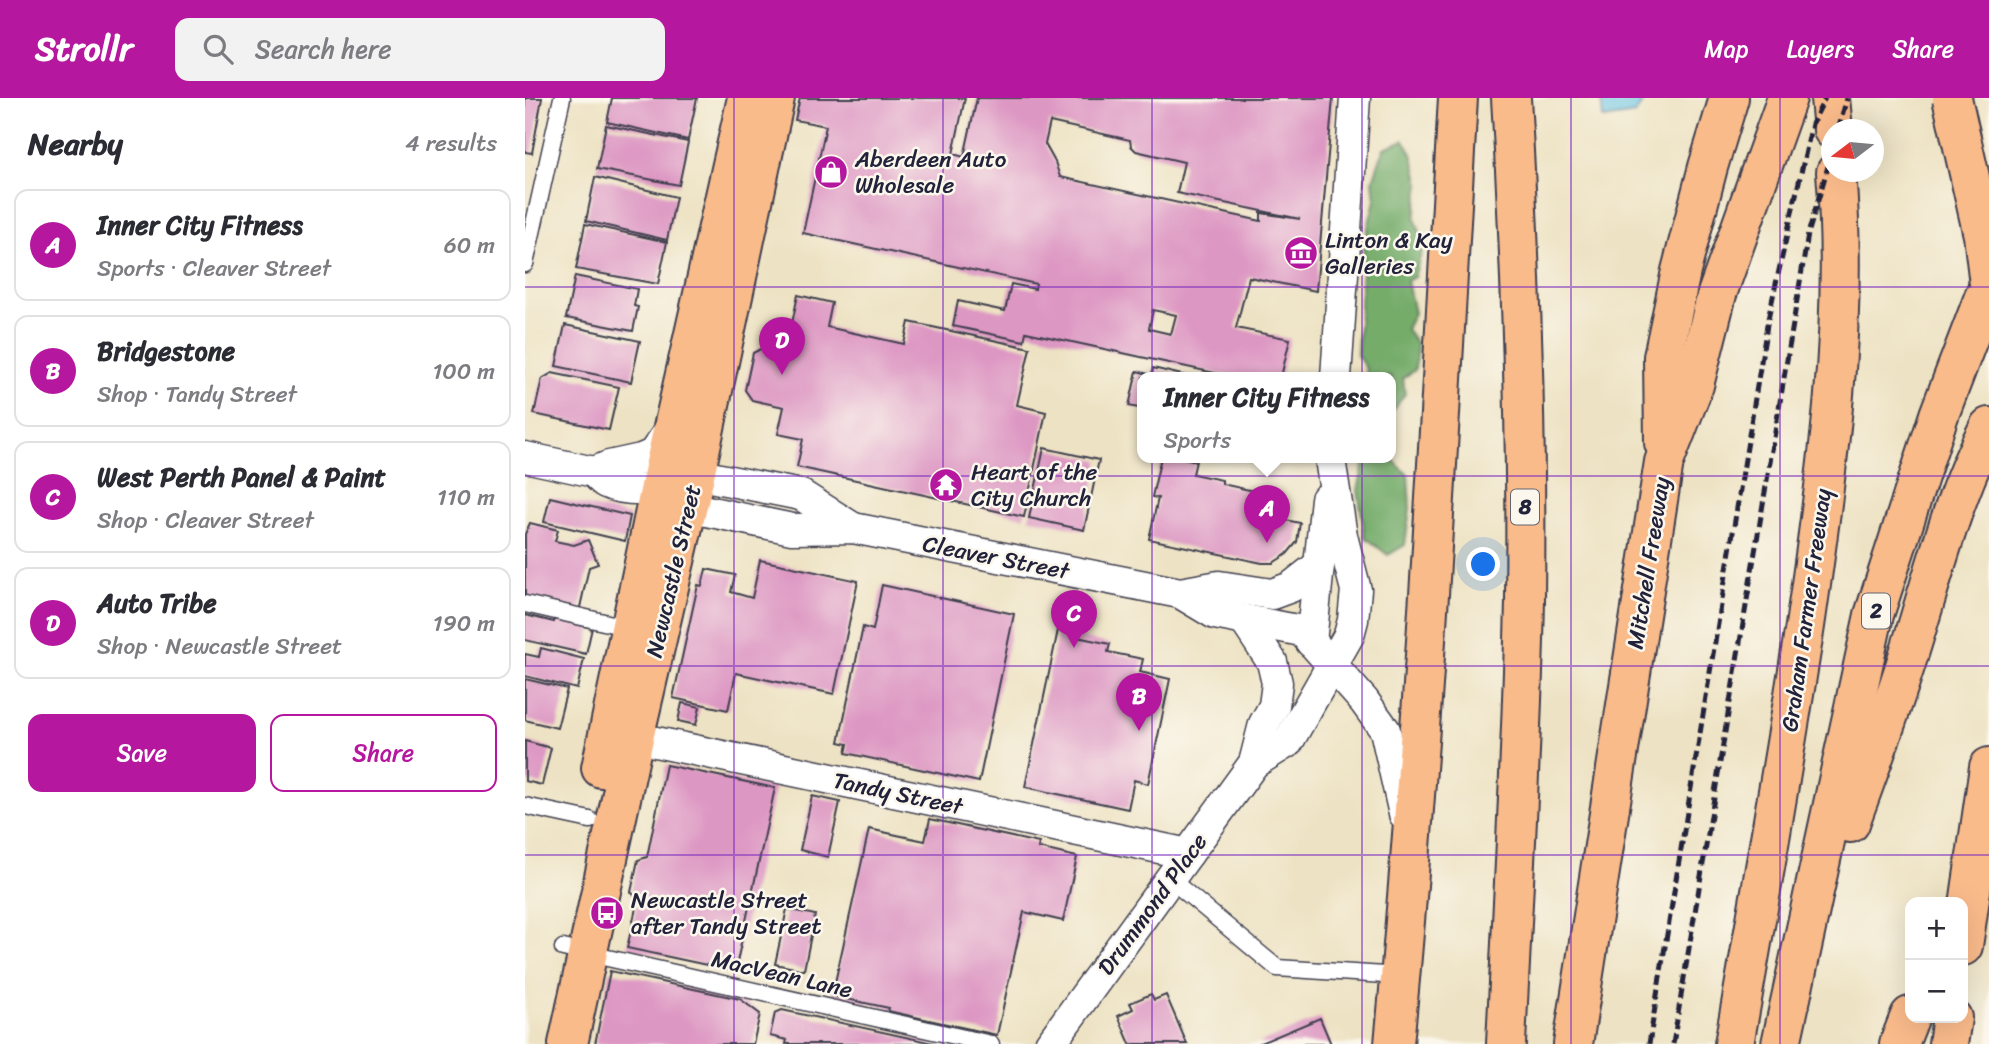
<!DOCTYPE html>
<html lang="en">
<head>
<meta charset="utf-8">
<style>
	:root { --surface:#fff; --page:#f2f2f3; --text:#2b2b33; --muted:#7c7c81; --line:#e1e1e2; --accent:#b5179e }
	body { margin:0; font-family:Sriracha,sans-serif; background:var(--page); color:var(--text) }
	.controls { position:absolute; right:21px; bottom:21px; display:grid; overflow:hidden; border-radius:14px; box-shadow:0 7px 28px #0002 }
	.controls button { width:63px; height:63px; display:grid; place-items:center; padding:0; border:0; border-bottom:2px solid var(--line); background:var(--surface); color:var(--text); font:35px sans-serif }
	.compass { position:absolute; left:1296px; top:21px; width:63px; height:63px; border-radius:50%; background:var(--surface); box-shadow:0 7px 28px #0002; rotate:254deg }
	.you { position:absolute; left:959px; top:467px; width:24px; height:24px; margin:-18px; border:5px solid #fff; border-radius:50%; background:#1a73e8; box-shadow:0 0 0 10px #1a73e833 }
	.badge { display:grid; place-items:center; width:46px; height:46px; border-radius:50%; background:var(--accent); color:#fff; font-size:23px; font-weight:700 }
	.pin { position:absolute; translate:-50% -58px; filter:drop-shadow(0 2px 4px #0008) }
	.pin::after { content:''; position:absolute; top:37px; width:24px; height:21px; background:inherit; clip-path:polygon(0 0,100% 0,50% 100%) }
	.popup { position:absolute; left:612px; top:274px; width:259px; height:91px; box-sizing:border-box; display:grid; place-content:center; border-radius:14px; background:var(--surface); filter:drop-shadow(0 2px 5px #0005); font-size:23px; white-space:nowrap; color:var(--muted) }
	.popup b { font-size:26px; color:var(--text) }
	.popup::after { content:''; position:absolute; left:50%; top:100%; margin-left:-14px; border:14px solid transparent; border-top-color:var(--surface) }
	.list { margin:0; padding:0; list-style:none }
	h2 { display:flex; justify-content:space-between; align-items:center; height:91px; margin:0; padding:0 28px; font-size:30px }
	h2 small { font-size:23px; font-weight:400; color:var(--muted) }
	.list li { display:grid; grid-template-columns:46px 1fr auto; gap:21px; align-items:center; box-sizing:border-box; height:112px; margin:0 14px 14px; padding:0 14px; border:2px solid var(--line); border-radius:14px }
	.list b { display:block; font-size:26px; white-space:nowrap }
	.list p { margin:0; font-size:23px; white-space:nowrap; color:var(--muted) }
	.list em { font-size:23px; font-style:normal; color:var(--muted) }
	.actions { display:flex; gap:14px; padding:21px 28px }
	.actions a { flex:1; padding:16px 0; border:2px solid var(--accent); border-radius:14px; text-align:center; font-size:24px; color:var(--accent) }
	.actions .main { background:var(--accent); color:#fff }
	.icon { flex:none; width:38px; height:38px; fill:none; stroke:currentColor; stroke-width:2; stroke-linecap:round; stroke-linejoin:round }
	.map { position:relative; flex:none; width:1464px; height:946px; overflow:hidden }
	header { display:flex; align-items:center; gap:42px; box-sizing:border-box; height:98px; padding:0 35px; background:var(--accent); color:#fff }
	header strong { font-size:33px }
	nav { display:flex; gap:38px; margin-inline-start:auto; font-size:24px }
	.search { width:490px; height:63px; background:var(--page); display:flex; align-items:center; gap:18px; box-sizing:border-box; padding:0 24px; border-radius:14px; color:var(--muted); font-size:26px }
	main { display:flex }
	aside { flex:1; background:var(--surface) }
	.map>svg:first-child { display:block }
</style>
</head>
<body>
<header>
<strong>Strollr</strong>
<div class="search"><svg class="icon" aria-label="search" viewBox="0 0 24 24"><circle cx="10" cy="10" r="6"/><path d="M15 15l6 6"/></svg>Search here</div>
<nav><a>Map</a><a>Layers</a><a>Share</a></nav>
</header>
<main>
<aside>
<h2>Nearby<small>4 results</small></h2>
<ul class="list">
<li><span class="badge">A</span><div><b>Inner City Fitness</b><p>Sports · Cleaver Street</p></div><em>60 m</em></li>
<li><span class="badge">B</span><div><b>Bridgestone</b><p>Shop · Tandy Street</p></div><em>100 m</em></li>
<li><span class="badge">C</span><div><b>West Perth Panel &amp; Paint</b><p>Shop · Cleaver Street</p></div><em>110 m</em></li>
<li><span class="badge">D</span><div><b>Auto Tribe</b><p>Shop · Newcastle Street</p></div><em>190 m</em></li>
</ul>
<div class="actions"><a class="main">Save</a><a>Share</a></div>
</aside>
<div class="map">
<svg width="1464" height="946" viewBox="0 0 1464 946">
	<rect width="100%" height="100%" fill="#fbf7ec"/>
	<filter id="ink" filterUnits="userSpaceOnUse"><feTurbulence type="fractalNoise" baseFrequency=".0143" numOctaves="2"/><feDisplacementMap in="SourceGraphic" scale="14" xChannelSelector="R" yChannelSelector="G"/><feConvolveMatrix kernelMatrix="1 2 1 2 8 2 1 2 1" color-interpolation-filters="sRGB"/></filter>
	<filter id="wash" filterUnits="userSpaceOnUse"><feTurbulence type="fractalNoise" baseFrequency=".00686" numOctaves="4" result="noise"/><feDisplacementMap in="SourceGraphic" scale="28" xChannelSelector="R" yChannelSelector="G"/><feGaussianBlur stdDeviation="1.57" result="paint"/><feColorMatrix in="noise" values="0 0 0 0 0 0 0 0 0 0 0 0 0 0 0 0 0 1.4 0 .05"/><feComposite in="paint" operator="in"/></filter>
	<g filter="url(#wash)">
		<rect width="100%" height="100%" fill="#ede2c3"/>
		<!-- forest -->
		<g fill="#74ac6a" stroke="#4b6752" stroke-width="2">
			<polygon points="879,42 887,56 895,86 890,120 899,146 889,179 882,183 889,215 881,231 892,246 890,272 878,280 880,296 866,315 866,279 839,279 841,271 832,257 839,145 850,102 848,82 859,50"/>
			<polygon points="843,359 865,359 883,377 885,411 880,447 863,457 840,439 833,392 840,361"/>
		</g>
		<!-- water -->
		<polygon fill="#63c1e1" stroke="#42728e" stroke-width="2" points="1076,0 1120,0 1110,16 1078,21"/>
		<g id="blocks">
			<!-- building -->
			<g fill="#dd97c3" fill-rule="evenodd">
				<polygon points="0,0 17,0 7,55 0,54"/>
				<polygon points="87,0 172,0 163,42 82,24"/>
				<path d="M 275,0 L 440,0 L 428,56 L 439,59 L 452,0 L 808,0 L 791,193 L 724,179 L 711,230 L 765,241 L 756,279 L 708,279 L 501,234 L 499,243 L 428,228 L 433,203 L 480,213 L 486,186 L 510,191 L 511,186 L 278,135 L 301,28 L 270,22 ZM 525,24 L 605,42 L 606,48 L 611,53 L 659,64 L 652,95 L 775,121 L 736,115 L 736,123 L 535,79 L 530,64 L 520,46 ZM 628,212 L 651,217 L 646,236 L 624,231 Z"/>
				<polygon points="81,27 163,44 154,87 72,71"/>
				<polygon points="70,79 151,99 142,142 61,123"/>
				<polygon points="60,126 142,144 133,186 51,171"/>
				<polygon points="50,178 112,191 109,208 113,209 108,233 41,220"/>
				<polygon points="273,197 307,205 302,229 379,246 384,224 505,250 492,307 521,314 499,419 272,369 278,341 253,336 259,309 227,302 220,292 228,255 239,249 261,254"/>
				<polygon points="40,227 115,243 106,284 31,268"/>
				<polygon points="628,270 665,279 618,279 618,311 604,308 612,273 627,277"/>
				<polygon points="27,275 94,289 84,332 9,316 17,281"/>
				<polygon points="519,350 574,362 559,432 504,420"/>
				<polygon points="636,359 655,359 671,363 668,376 697,382 697,386 747,397 742,418 775,425 772,444 762,456 748,465 737,465 624,441 633,400 627,399"/>
				<polygon points="25,399 105,418 100,443 19,424"/>
				<polygon points="5,425 33,432 30,443 49,447 63,442 73,466 64,469 54,514 0,501 0,436"/>
				<polygon points="235,462 333,483 309,596 211,575 203,612 148,600 173,487 177,488 181,471 210,477 206,494 227,500"/>
				<polygon points="357,487 489,516 454,684 321,655 323,646 314,644 338,529 348,532"/>
				<polygon points="537,513 557,518 552,539 585,546 583,554 618,561 615,574 645,581 623,686 609,682 603,711 500,689"/>
				<polygon points="0,517 29,524 30,521 67,530 61,556 0,542"/>
				<polygon points="16,550 59,561 52,591 0,578 0,556 14,559"/>
				<polygon points="0,581 42,591 32,630 0,622"/>
				<polygon points="157,605 175,609 171,627 153,623"/>
				<polygon points="0,643 26,650 17,687 0,683"/>
				<polygon points="141,667 250,690 210,873 102,850 113,801 106,794 113,762 122,759"/>
				<polygon points="287,698 315,704 303,759 275,752"/>
				<polygon points="405,721 514,745 513,750 552,759 538,823 499,814 472,937 363,913 364,910 307,898 344,731 400,743"/>
				<polygon points="262,811 290,817 279,872 250,866"/>
				<polygon points="85,873 215,901 235,916 228,946 70,946"/>
				<polygon points="626,896 629,902 641,897 662,946 605,946 593,918 608,911 605,905"/>
				<polygon points="257,912 408,945 408,946 261,946 262,942 245,938 250,915"/>
				<polygon points="795,920 806,946 733,946"/>
			</g>
		</g>
	</g>
	<g filter="url(#ink)">
		<use href="#blocks" fill-opacity="0" stroke="#403f4f" stroke-width="2"/>
		<g fill="none" stroke-linecap="round" stroke-linejoin="round">
			<!-- service casing -->
			<g stroke="#403f4f" stroke-width="19">
				<g id="service">
					<polyline points="0,166 37,0"/>
					<polyline points="0,506 105,530"/>
					<polyline points="0,708 65,722"/>
					<polyline points="645,781 752,870 875,878"/>
					<polyline points="38,850 466,946"/>
				</g>
			</g>
			<!-- minor casing -->
			<g stroke="#403f4f" stroke-width="33">
				<g id="minor">
					<polyline points="811,279 830,0"/>
					<polyline points="0,359 69,374 84,368 116,361 128,356 146,330"/>
					<polyline points="150,372 276,397 328,430"/>
					<path d="M 69,374 C 73,378 77,383 81,385 C 99,394 136,392 154,386"/>
					<polyline points="163,409 267,431 328,430 655,495 690,516 777,533 839,603 860,632 879,716"/>
					<polyline points="655,495 694,488 747,496 766,489 794,467"/>
					<polyline points="720,523 747,564 752,585 749,608 739,626 729,665"/>
					<polyline points="786,544 801,401"/>
					<polyline points="88,635 663,756"/>
					<polyline points="525,946 729,665 763,644 824,537 828,522 831,492 817,438 805,361"/>
				</g>
			</g>
			<!-- primary casing -->
			<g stroke="#403f4f" stroke-width="42">
				<g id="primary">
					<polyline points="76,670 139,370 222,0"/>
					<polyline points="43,946 109,640 170,377 250,0"/>
				</g>
			</g>
			<!-- motorway casing -->
			<g stroke="#403f4f" stroke-width="42">
				<g id="motorway">
					<polyline points="1305,0 1308,32"/>
					<polyline points="1139,345 1138,259 1156,173 1183,69 1204,0"/>
					<path d="M 1325,725 C 1346,667 1368,609 1386,549 C 1409,475 1428,398 1464,329"/>
					<polyline points="1438,848 1464,669"/>
					<path d="M 869,946 C 899,631 915,316 933,0"/>
					<path d="M 981,946 C 988,798 997,650 1000,502 C 1002,334 996,167 986,0"/>
					<polyline points="1048,946 1139,364 1169,287 1192,196 1262,0"/>
					<path d="M 1209,946 C 1234,807 1258,667 1280,528 C 1302,378 1324,225 1311,74"/>
					<polyline points="1256,946 1349,517 1414,317 1464,186"/>
					<polyline points="1374,946 1385,918"/>
					<polyline points="1423,946 1427,920"/>
				</g>
			</g>
			<!-- service -->
			<use href="#service" stroke="#fff" stroke-width="16"/>
			<!-- minor -->
			<use href="#minor" stroke="#fff" stroke-width="30"/>
			<!-- primary -->
			<use href="#primary" stroke="#fabb8b" stroke-width="38"/>
			<!-- motorway -->
			<use href="#motorway" stroke="#fabb8b" stroke-width="38"/>
			<!-- rail -->
			<g stroke="#22223b" stroke-width="5" stroke-dasharray="10 5" stroke-linecap="butt">
				<polyline points="1313,32 1322,0"/>
				<polyline points="1124,946 1243,221 1287,26 1300,0"/>
				<polyline points="1148,946 1283,136 1307,55"/>
			</g>
			<!-- motorway-bridge casing -->
			<g stroke="#403f4f" stroke-width="42" stroke-linecap="butt">
				<polyline id="motorway-bridge" points="1427,0 1458,137 1464,186"/>
			</g>
			<!-- motorway-bridge -->
			<use href="#motorway-bridge" stroke="#fabb8b" stroke-width="38"/>
		</g>
	</g>
	<!-- grid -->
	<path fill="none" stroke="#7b2cbf" stroke-width="2" stroke-opacity="0.55" d="M 209,0 L 209,946M 418,0 L 418,946M 627,0 L 627,946M 837,0 L 837,946M 1046,0 L 1046,946M 1255,0 L 1255,946M 0,189 L 1464,189M 0,378 L 1464,378M 0,568 L 1464,568M 0,757 L 1464,757"/>
	<!-- icons -->
	<defs>
		<g id="shop-disc" transform="scale(1.75)"><circle r="9.5" fill="#b5179e" stroke="#fbf7ec"/><path d="M-5-2.5h2.3a2.7 3.5 0 0 1 5.4 0H5L5.5 6h-11ZM-1.5-2.5h3a1.5 2.3 0 0 0-3 0Z" fill="#fff"/></g>
		<g id="museum-disc" transform="scale(1.75)"><circle r="9.5" fill="#b5179e" stroke="#fbf7ec"/><path d="M0-6L6-3V-2H-6V-3ZM-5-1h2V3h-2ZM-1-1h2V3h-2ZM3-1h2V3H3ZM-6 4H6V6H-6Z" fill="#fff"/></g>
		<g id="temple-disc" transform="scale(1.75)"><circle r="9.5" fill="#b5179e" stroke="#fbf7ec"/><path d="M0-6L5-2H3V0L6.5 2.5H4V6H1.5V3h-3V6H-4V2.5H-6.5L-3 0V-2H-5Z" fill="#fff"/></g>
		<g id="bus-disc" transform="scale(1.75)"><circle r="9.5" fill="#b5179e" stroke="#fbf7ec"/><path d="M-5-6H5V4H4V6H2V4H-2V6H-4V4H-5ZM-3.5-4V0h7V-4ZM-3.5 1.2v1.5H-2V1.2ZM2 1.2v1.5H3.5V1.2Z" fill="#fff"/></g>
	</defs>
	<g fill-rule="evenodd">
		<use href="#shop-disc" x="306" y="74"/>
		<use href="#museum-disc" x="776" y="155"/>
		<use href="#temple-disc" x="421" y="387"/>
		<use href="#bus-disc" x="82" y="815"/>
	</g>
	<g text-anchor="middle" stroke-width="5" stroke-linejoin="round" paint-order="stroke">
		<!-- shield labels -->
		<g fill="#fbf7ec" stroke="#636270" stroke-width="2">
			<rect x="986" y="391.5" width="28" height="35" rx="5"/>
			<rect x="1337" y="495.5" width="28" height="35" rx="5"/>
		</g>
		<g font-size="21" font-weight="bold" fill="#22223b">
			<text x="1000" y="416">8</text>
			<text x="1351" y="520">2</text>
		</g>
		<!-- poi labels -->
		<g font-size="23" fill="#22223b" stroke="#fbf7ec" text-anchor="start">
			<text x="330" y="69">Aberdeen Auto<tspan x="330" dy="26">Wholesale</tspan></text>
			<text x="800" y="150">Linton &amp; Kay<tspan x="800" dy="26">Galleries</tspan></text>
			<text x="446" y="382">Heart of the<tspan x="446" dy="26">City Church</tspan></text>
			<text x="106" y="810">Newcastle Street<tspan x="106" dy="26">after Tandy Street</tspan></text>
		</g>
		<!-- street labels -->
		<g font-size="23" fill="#22223b" stroke="#fbf7ec">
			<text transform="translate(471 459) rotate(11)" y="8">Cleaver Street</text>
			<text transform="translate(1123 465) rotate(-81)" y="8">Mitchell Freeway</text>
			<text transform="translate(148 473) rotate(-77)" y="8">Newcastle Street</text>
			<text transform="translate(1281 512) rotate(-82)" y="8">Graham Farmer Freeway</text>
			<text transform="translate(373 695) rotate(12)" y="8">Tandy Street</text>
			<text transform="translate(627 806) rotate(-54)" y="8">Drummond Place</text>
			<text transform="translate(257 876) rotate(13)" y="8">MacVean Lane</text>
		</g>
	</g>
</svg>
<div class="controls">
<button>+</button>
<button>−</button>
</div>
<svg class="compass" viewBox="-18 -18 36 36"><path d="M0-13l5 13h-10z" fill="#e53935"/><path d="M0 13l5-13h-10z" fill="#7c7c81"/></svg>
<div class="you"></div>
<div class="pin badge" style="left:742px;top:445px">A</div>
<div class="popup"><b>Inner City Fitness</b>Sports</div>
<div class="pin badge" style="left:614px;top:633px">B</div>
<div class="pin badge" style="left:549px;top:550px">C</div>
<div class="pin badge" style="left:257px;top:277px">D</div>
</div>
</main>
</body>
</html>
